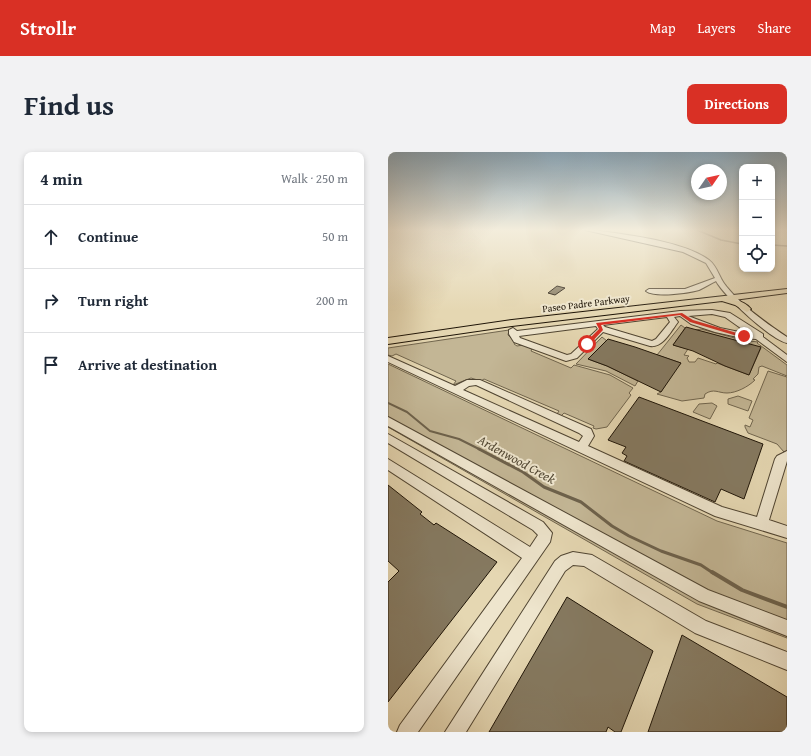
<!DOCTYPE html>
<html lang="en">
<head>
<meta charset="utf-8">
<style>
	:root { --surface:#fff; --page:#f2f2f3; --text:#1f2937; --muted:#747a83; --line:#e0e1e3; --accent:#d93025 }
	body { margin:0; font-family:"Gentium Book Plus",serif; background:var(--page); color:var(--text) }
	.controls { position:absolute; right:12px; top:12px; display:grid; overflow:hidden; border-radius:8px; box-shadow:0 2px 6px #0003 }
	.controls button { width:36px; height:36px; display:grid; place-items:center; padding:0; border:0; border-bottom:1px solid var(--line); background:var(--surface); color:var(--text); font:20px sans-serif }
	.compass { position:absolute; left:303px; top:12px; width:36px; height:36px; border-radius:50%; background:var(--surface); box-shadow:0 2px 6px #0003; rotate:56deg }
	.stop { position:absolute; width:12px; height:12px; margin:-9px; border:3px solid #d93025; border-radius:50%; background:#fff }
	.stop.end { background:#d93025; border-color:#fff; box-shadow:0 1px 4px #0008 }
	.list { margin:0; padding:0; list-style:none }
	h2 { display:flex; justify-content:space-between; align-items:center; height:52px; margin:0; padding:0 16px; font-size:17px }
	h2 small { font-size:13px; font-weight:400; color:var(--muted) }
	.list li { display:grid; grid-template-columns:26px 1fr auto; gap:12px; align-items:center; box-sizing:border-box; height:64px; padding:0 16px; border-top:1px solid var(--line) }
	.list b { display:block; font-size:15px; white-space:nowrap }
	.list em { font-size:13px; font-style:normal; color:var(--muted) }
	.icon { flex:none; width:22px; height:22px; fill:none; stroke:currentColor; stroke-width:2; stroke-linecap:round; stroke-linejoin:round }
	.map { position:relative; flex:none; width:399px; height:580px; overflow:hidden; border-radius:8px }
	header { display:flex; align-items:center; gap:24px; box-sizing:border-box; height:56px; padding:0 20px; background:var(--accent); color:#fff }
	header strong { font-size:19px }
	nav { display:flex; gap:22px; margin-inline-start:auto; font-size:14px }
	.intro { display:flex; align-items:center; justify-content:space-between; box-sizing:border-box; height:96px; padding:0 24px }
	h1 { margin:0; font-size:28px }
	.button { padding:10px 18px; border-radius:8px; background:var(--accent); color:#fff; font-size:14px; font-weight:700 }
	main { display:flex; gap:24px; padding:0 24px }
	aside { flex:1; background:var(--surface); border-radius:8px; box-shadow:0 2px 6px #0003 }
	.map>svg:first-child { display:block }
</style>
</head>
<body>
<header>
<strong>Strollr</strong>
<nav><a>Map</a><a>Layers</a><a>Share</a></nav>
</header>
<div class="intro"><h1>Find us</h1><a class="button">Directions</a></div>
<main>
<aside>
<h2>4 min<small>Walk · 250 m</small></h2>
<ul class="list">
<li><svg class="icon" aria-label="ahead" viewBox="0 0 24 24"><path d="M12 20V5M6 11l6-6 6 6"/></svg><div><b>Continue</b></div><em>50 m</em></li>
<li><svg class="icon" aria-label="right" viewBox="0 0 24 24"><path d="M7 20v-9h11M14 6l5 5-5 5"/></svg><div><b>Turn right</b></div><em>200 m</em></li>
<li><svg class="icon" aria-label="arrive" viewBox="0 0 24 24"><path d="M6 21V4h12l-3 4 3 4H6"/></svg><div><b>Arrive at destination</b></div></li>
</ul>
</aside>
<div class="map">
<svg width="399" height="580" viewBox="0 0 399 580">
	<rect width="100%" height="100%" fill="#e5d7b2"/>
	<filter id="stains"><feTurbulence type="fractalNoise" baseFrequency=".005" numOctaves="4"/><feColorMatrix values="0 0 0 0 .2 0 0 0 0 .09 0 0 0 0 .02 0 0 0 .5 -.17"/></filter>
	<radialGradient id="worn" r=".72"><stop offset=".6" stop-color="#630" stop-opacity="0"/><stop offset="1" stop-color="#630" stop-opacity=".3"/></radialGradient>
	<!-- green -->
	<g fill="#c3b695" stroke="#70654e">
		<path d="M 293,173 L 297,176 L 285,193 L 300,197 L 296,203 L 301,204 L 299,206 L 301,210 L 307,210 L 310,206 L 328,212 L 329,211 L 361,223 L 373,196 L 308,178 L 313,177 L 354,188 L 370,190 L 369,191 L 399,213 L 399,224 L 374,214 L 371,215 L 370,222 L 365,227 L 367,228 C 360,235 348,241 339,241 C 330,241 326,236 317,242 L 316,246 L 294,249 L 269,242 L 273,240 L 288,215 L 290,215 L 293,211 L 269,203 Z"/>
		<polygon points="121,178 120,183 127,190 126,192 129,194 135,193 144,197 143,199 183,216 186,213 222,223 245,236 241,241 243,243 219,275 208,277 205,276 206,274 176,261 173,264 169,262 171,259 96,227 93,229 83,226 65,233 68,229 8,202 4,204 0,203 0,196"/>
		<polygon points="214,185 219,189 200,207 219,214 250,229 247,234 218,219 188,212"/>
		<polygon points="0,212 329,369 399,391 399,486 309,452 0,275"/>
		<polygon points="380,219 399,225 399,300 396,300 389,292 360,281 357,275 357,273 362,275 365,268 361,266"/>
		<polygon points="350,244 364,249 360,259 340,252 340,247"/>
		<polygon points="324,251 329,254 322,267 305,260 311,252"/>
	</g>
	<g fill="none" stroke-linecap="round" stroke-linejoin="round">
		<!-- stream-far3 -->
		<g stroke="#6d614b" stroke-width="1.5">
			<polyline points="309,78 333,88 354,92"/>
			<polyline points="384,93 399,94"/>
		</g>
		<!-- stream-far2 -->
		<polyline stroke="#6d614b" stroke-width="2" points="0,251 19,260 42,279 71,287 93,298"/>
		<!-- stream-far1 -->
		<polyline stroke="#6d614b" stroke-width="3" points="91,297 135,320 156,335 193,350 224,374 241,384 273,399 313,413 325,421"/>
		<!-- stream -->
		<polyline stroke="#6d614b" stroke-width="4" points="324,420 354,438 399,455"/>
	</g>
	<!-- building -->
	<g fill="#857960" stroke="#1e1407">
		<polygon points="169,134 177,136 167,143 160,141"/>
		<polygon points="298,175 373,195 361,223 337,214 305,199 285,193"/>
		<polygon points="220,187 247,195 293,211 273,240 219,214 200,207"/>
		<polygon points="251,245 375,292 356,347 333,337 327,350 236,309 239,304 234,301 238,295 220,288"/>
		<polygon points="0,333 34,360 32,362 46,373 48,371 109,410 0,550 0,430 11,419 0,409"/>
		<polygon points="179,445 265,499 233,580 227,580 220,575 218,580 101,580"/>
		<polygon points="294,483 399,545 399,580 260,580"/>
	</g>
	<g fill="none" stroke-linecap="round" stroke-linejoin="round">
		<!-- minor casing -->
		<g stroke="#504532" stroke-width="2">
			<g id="minor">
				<path d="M 197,78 L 206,78 C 238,83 296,89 321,108 C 330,115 331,126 338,134 C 354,154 378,171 399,185 L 399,191 C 382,187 337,145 328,129 C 322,132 317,135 311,138 C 300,141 267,146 258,139 L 261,137 L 297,137 L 327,126 L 318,111 L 295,100 Z"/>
				<path d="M 324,158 L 342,161 L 375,182 L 375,185 L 399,203 L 399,210 L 368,187 L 354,186 L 327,180 L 303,172 L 292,164 L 286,165 L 290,170 C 283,179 275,196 262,194 L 215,180 L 189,206 L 178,209 L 126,190 L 121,182 L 121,178 L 125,176 L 129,179 L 292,159 ZM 324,162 L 337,165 L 361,182 L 332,176 L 300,164 ZM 279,165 L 282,170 L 268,187 L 264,189 L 217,175 L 215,173 ZM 208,174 L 210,177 L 183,202 L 179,203 L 132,186 L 131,184 Z"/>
				<path d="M 0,204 L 67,234 L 79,228 L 92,228 L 203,277 L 206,284 L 200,294 L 334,355 L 369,365 L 387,307 L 389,304 L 399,299 L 399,309 L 381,368 L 399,374 L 399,386 L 327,364 L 0,210 ZM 88,233 L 191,281 L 195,284 L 191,290 L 75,238 L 81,234 Z"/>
				<polygon points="0,265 320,438 399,468 399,484 311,449 0,274"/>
				<polygon points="0,282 155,370 164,381 162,390 30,580 9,580 12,573 134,406 0,318 0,307 142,395 150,383 145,378 0,291"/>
				<polygon points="185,400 204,403 318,469 399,500 399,518 307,481 196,414 185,413 177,419 78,580 57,580 167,409 173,404"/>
			</g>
		</g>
		<!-- major casing -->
		<g stroke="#1e1407" stroke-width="2">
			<path id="major" d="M 399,137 L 399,141 L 346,148 C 353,149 359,152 363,157 L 359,160 L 347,153 L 334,149 L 124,174 L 0,192 L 0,186 L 124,168 Z"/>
		</g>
		<!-- minor -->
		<use href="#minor" fill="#eee5cd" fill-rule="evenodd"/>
		<!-- major -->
		<use href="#major" fill="#e5d7b2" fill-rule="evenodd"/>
	</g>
	<!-- sky -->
	<linearGradient id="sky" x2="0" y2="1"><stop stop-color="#8ba8bb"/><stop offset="0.49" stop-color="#f3eddc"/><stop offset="1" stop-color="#f3eddc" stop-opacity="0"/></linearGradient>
	<rect width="399" height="159" fill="url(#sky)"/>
	<!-- route -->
	<polygon fill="#d93025" points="294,161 305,168 359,184 356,186 302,170 292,163 213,173 215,178 201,193 196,192 211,177 208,171"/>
	<g text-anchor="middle" stroke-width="4" stroke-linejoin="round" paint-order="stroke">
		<!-- far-street labels -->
		<g font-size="10" fill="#1e1407" stroke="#eee5cd">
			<text transform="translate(198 151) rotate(-7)" y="4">Paseo Padre Parkway</text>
		</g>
		<!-- water labels -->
		<g font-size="13" font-style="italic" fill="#524834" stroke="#eee5cd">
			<text transform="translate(129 307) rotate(29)" y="5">Ardenwood Creek</text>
		</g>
	</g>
	<rect width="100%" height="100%" filter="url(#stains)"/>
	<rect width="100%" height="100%" fill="url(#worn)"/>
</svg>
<div class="controls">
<button>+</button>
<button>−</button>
<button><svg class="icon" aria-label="locate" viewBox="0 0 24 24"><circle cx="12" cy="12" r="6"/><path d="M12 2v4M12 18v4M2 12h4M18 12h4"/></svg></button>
</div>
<svg class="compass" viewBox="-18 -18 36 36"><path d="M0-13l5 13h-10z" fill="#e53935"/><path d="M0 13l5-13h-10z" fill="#747a83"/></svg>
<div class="stop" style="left:199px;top:192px"></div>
<div class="stop end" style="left:356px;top:184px"></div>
</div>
</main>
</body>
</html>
